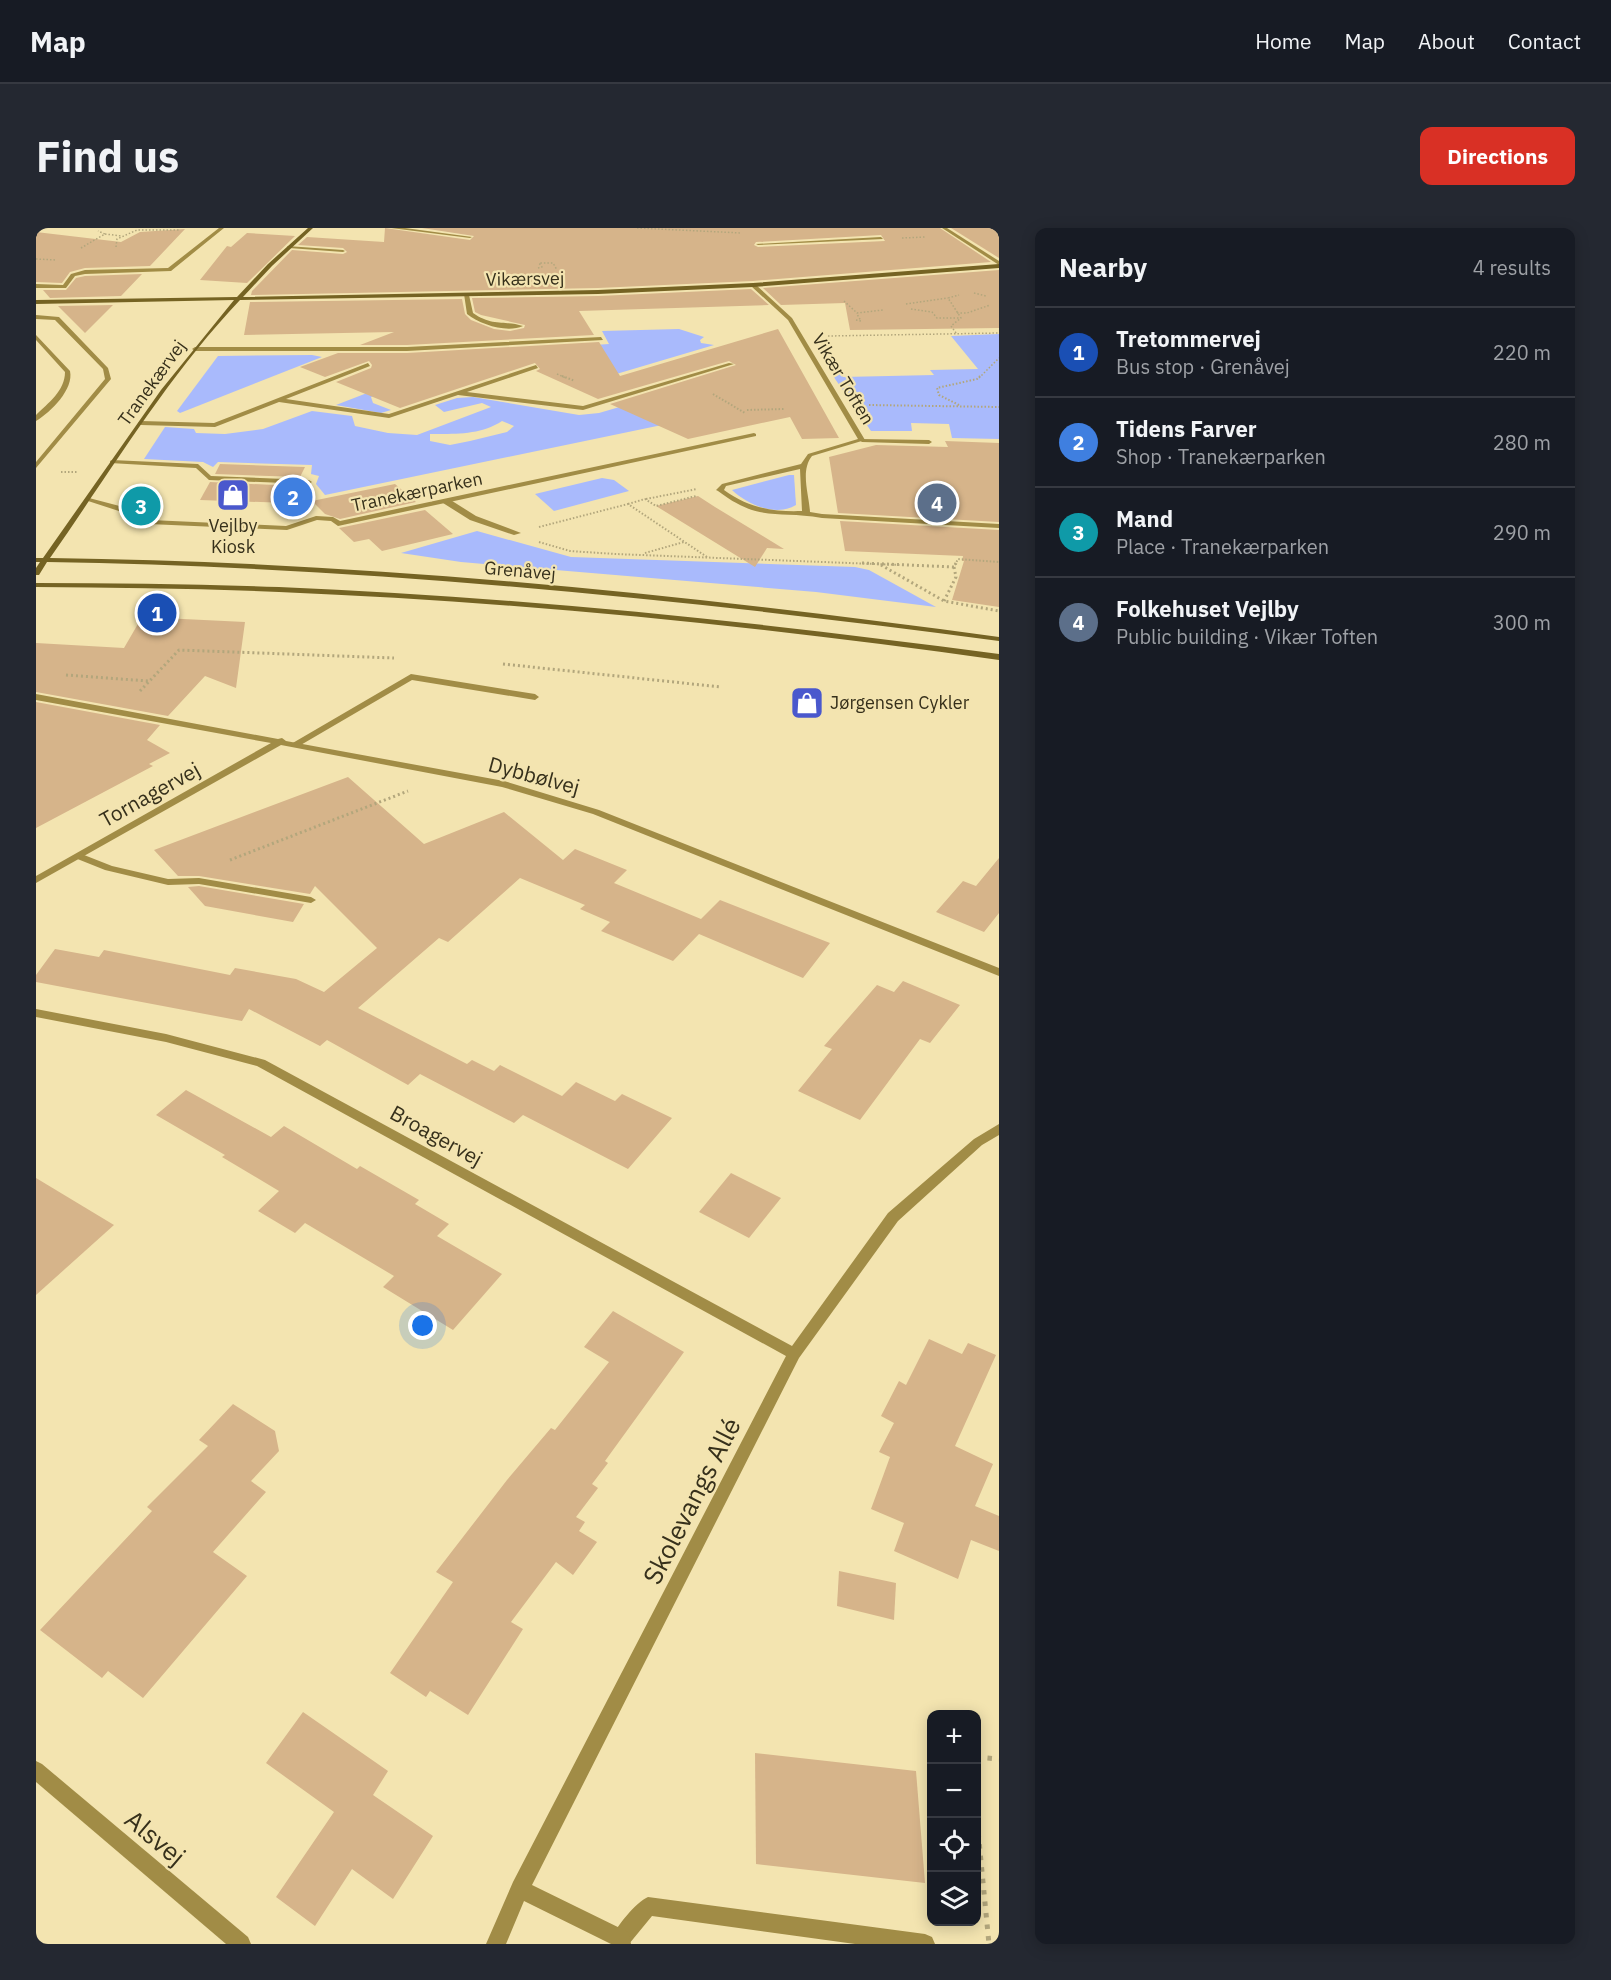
<!DOCTYPE html>
<html lang="en">
<head>
<meta charset="utf-8">
<style>
	:root { --surface:#171b24; --page:#242831; --text:#f1f3f6; --muted:#9ea1a6; --line:#363941; --accent:#d93025 }
	body { margin:0; font-family:"IBM Plex Sans",sans-serif; background:var(--page); color:var(--text) }
	.controls { position:absolute; right:18px; bottom:18px; display:grid; overflow:hidden; border-radius:12px; box-shadow:0 3px 15px #0003 }
	.controls button { width:54px; height:54px; display:grid; place-items:center; padding:0; border:0; border-bottom:2px solid var(--line); background:var(--surface); color:var(--text); font:30px sans-serif }
	.you { position:absolute; left:387px; top:1098px; width:21px; height:21px; margin:-15px; border:4px solid #fff; border-radius:50%; background:#1a73e8; box-shadow:0 0 0 9px #1a73e833 }
	.badge { display:grid; place-items:center; width:39px; height:39px; border-radius:50%; background:var(--accent); color:#fff; font-size:20px; font-weight:700 }
	.pin { position:absolute; translate:-50% -50%; border:3px solid #fff; box-shadow:0 2px 6px #0006 }
	.list { margin:0; padding:0; list-style:none }
	h2 { display:flex; justify-content:space-between; align-items:center; height:78px; margin:0; padding:0 24px; font-size:26px }
	h2 small { font-size:20px; font-weight:400; color:var(--muted) }
	.list li { display:grid; grid-template-columns:39px 1fr auto; gap:18px; align-items:center; box-sizing:border-box; height:90px; padding:0 24px; border-top:2px solid var(--line) }
	.list b { display:block; font-size:22px; white-space:nowrap }
	.list p { margin:0; font-size:20px; white-space:nowrap; color:var(--muted) }
	.list em { font-size:20px; font-style:normal; color:var(--muted) }
	.icon { flex:none; width:33px; height:33px; fill:none; stroke:currentColor; stroke-width:2; stroke-linecap:round; stroke-linejoin:round }
	.map { position:relative; flex:none; width:963px; height:1716px; overflow:hidden; border-radius:12px }
	header { display:flex; align-items:center; gap:36px; box-sizing:border-box; height:84px; padding:0 30px; background:var(--surface); border-bottom:2px solid var(--line) }
	header strong { font-size:28px }
	nav { display:flex; gap:33px; margin-inline-start:auto; font-size:21px }
	.intro { display:flex; align-items:center; justify-content:space-between; box-sizing:border-box; height:144px; padding:0 36px }
	h1 { margin:0; font-size:42px }
	.button { padding:15px 27px; border-radius:12px; background:var(--accent); color:#fff; font-size:21px; font-weight:700 }
	main { display:flex; gap:36px; padding:0 36px }
	aside { flex:1; background:var(--surface); border-radius:12px; box-shadow:0 3px 15px #0003 }
	.map>svg:first-child { display:block }
</style>
</head>
<body>
<header>
<strong>Map</strong>
<nav><a>Home</a><a>Map</a><a>About</a><a>Contact</a></nav>
</header>
<div class="intro"><h1>Find us</h1><a class="button">Directions</a></div>
<main>
<div class="map">
<svg width="963" height="1716" viewBox="0 0 963 1716">
	<rect width="100%" height="100%" fill="#f3e4b0"/>
	<!-- green -->
	<g fill="#a9bafc" fill-rule="evenodd">
		<polygon points="643,101 668,109 664,112 665,115 678,117 550,155 517,120 573,116 566,103"/>
		<polygon points="963,106 963,211 916,210 913,196 875,195 876,203 835,203 795,145 804,144 807,149 898,147 894,142 942,141 915,108"/>
		<polygon points="469,124 335,169 337,175 355,182 345,185 300,177 375,148"/>
		<polygon points="276,127 286,129 144,185 141,183 182,128"/>
		<path d="M 437,169 L 543,187 L 563,185 L 604,173 L 698,182 L 289,267 L 280,256 L 283,248 L 275,246 L 276,237 L 182,234 L 177,239 L 167,234 L 108,231 L 129,199 L 158,201 L 160,205 L 189,206 L 227,201 L 276,183 L 316,188 L 319,198 L 352,205 L 381,207 L 455,179 L 446,175 L 408,184 L 399,177 L 421,170 ZM 466,193 L 478,198 L 471,204 L 434,213 L 414,217 L 394,213 L 394,206 C 419,206 445,207 466,193 Z"/>
		<path d="M 753,247 L 758,247 L 760,277 C 740,289 712,277 696,262 Z"/>
		<polygon points="566,250 578,252 593,263 518,283 499,266"/>
		<polygon points="441,303 535,329 819,339 833,342 900,379 780,364 425,334 365,325"/>
	</g>
	<!-- building -->
	<g fill="#d6b48a" fill-rule="evenodd">
		<path d="M 349,0 L 434,12 L 438,8 L 386,0 L 904,0 L 955,34 L 717,53 L 562,60 L 215,67 L 216,63 L 256,22 L 307,26 L 311,24 L 307,20 L 262,17 L 271,9 L 348,14 ZM 845,7 L 849,13 L 722,19 L 718,17 L 720,14 Z"/>
		<polygon points="915,0 963,0 963,30"/>
		<polygon points="149,1 114,38 49,40 34,44 26,55 0,54 0,4 85,14 104,4"/>
		<polygon points="211,5 259,8 211,55 164,52 191,18 195,19"/>
		<polygon points="963,42 963,100 814,102 809,75 745,77 727,60"/>
		<polygon points="106,46 85,68 14,70 7,62 30,62 40,50 49,48"/>
		<polygon points="715,61 733,77 543,83 558,107 371,117 324,117 358,104 208,107 214,74 426,71 429,86 435,92 458,101 474,103 488,100 489,97 445,87 439,84 436,70 562,68"/>
		<polygon points="77,77 49,105 22,78"/>
		<polygon points="742,101 803,210 766,211 754,189 652,211 574,176 700,137 693,133 562,171 500,143 504,141 499,135 364,180 300,154 335,140 336,137 333,133 289,149 264,139 302,125 371,125 563,114 584,148"/>
		<polygon points="909,213 963,215 963,294 802,285 793,229 840,217 912,219"/>
		<polygon points="184,236 269,239 264,249 179,246"/>
		<polygon points="174,254 260,258 252,275 164,272"/>
		<polygon points="359,256 380,274 304,291 289,286 276,273"/>
		<polygon points="662,268 679,279 748,321 731,320 719,339 620,278"/>
		<polygon points="389,282 417,306 346,323 333,311 318,314 303,300"/>
		<polygon points="804,293 963,302 963,379 916,372 928,333 926,333 927,328 809,323"/>
		<polygon points="106,389 209,394 200,460 169,448 132,488 0,464 0,415 88,420"/>
		<polygon points="0,474 124,497 111,512 134,525 113,536 117,538 0,600"/>
		<polygon points="312,549 388,616 468,584 527,632 539,621 591,642 578,655 665,691 684,672 794,715 767,750 663,706 637,733 565,703 574,694 544,681 549,677 484,650 412,714 403,710 322,780 431,836 436,832 458,843 464,837 526,868 540,854 579,873 586,866 636,890 592,941 487,887 478,895 384,846 372,857 291,812 284,818 213,781 206,793 0,754 0,747 19,721 63,729 68,722 194,747 199,740 260,751 288,764 341,720 279,658 274,666 163,648 142,648 118,622"/>
		<polygon points="963,630 963,685 948,704 900,684 927,653 940,658"/>
		<polygon points="163,658 268,676 257,694 169,678 152,659"/>
		<polygon points="867,753 924,777 894,815 884,811 824,892 762,863 796,821 788,818 841,757 858,764"/>
		<polygon points="150,862 235,909 248,898 321,941 324,938 383,972 379,976 413,996 401,1008 466,1046 417,1102 347,1059 358,1048 269,995 259,1005 222,983 243,963 186,929 189,927 120,887"/>
		<polygon points="695,945 745,970 713,1010 663,984"/>
		<polygon points="0,950 78,997 0,1067"/>
		<polygon points="577,1083 648,1124 569,1233 572,1235 556,1256 562,1260 540,1289 549,1294 543,1303 561,1314 537,1347 520,1334 475,1394 487,1401 432,1487 394,1463 390,1469 354,1445 417,1354 400,1344 471,1252 515,1200 519,1202 573,1134 548,1119"/>
		<polygon points="893,1111 926,1126 932,1115 960,1127 919,1218 957,1236 939,1278 963,1288 963,1323 935,1312 922,1351 858,1323 868,1295 835,1281 854,1229 843,1224 858,1195 845,1188 863,1153 870,1157"/>
		<polygon points="197,1176 239,1203 243,1223 215,1253 230,1264 177,1324 211,1348 107,1470 72,1443 66,1450 4,1402 116,1283 111,1279 172,1218 163,1212"/>
		<polygon points="803,1343 860,1355 858,1392 801,1378"/>
		<polygon points="267,1484 352,1543 337,1567 397,1608 357,1671 316,1641 279,1698 240,1669 298,1584 230,1535"/>
		<polygon points="719,1525 880,1543 889,1655 720,1636"/>
	</g>
	<g fill="none" stroke-linecap="round" stroke-linejoin="round">
		<!-- path-far3 -->
		<g stroke="#b2a67c" stroke-width="1.5" stroke-dasharray="1.5 2" stroke-linecap="butt">
			<polyline points="601,0 705,5"/>
			<polyline points="69,6 86,8"/>
			<polyline points="866,10 889,9"/>
			<polyline points="80,19 81,11 101,2 144,2"/>
			<polyline points="45,20 69,6 62,3"/>
			<polyline points="0,31 20,32"/>
			<polyline points="502,40 506,39 503,35 517,35 521,42"/>
			<polyline points="938,65 950,68"/>
			<polyline points="808,73 821,85 847,82"/>
			<polyline points="870,76 912,70"/>
			<polyline points="875,81 896,84 901,90 924,90"/>
			<polyline points="921,85 931,85 954,77"/>
			<polyline points="820,92 825,93 821,86"/>
			<polyline points="920,105 915,98 925,90 912,70 923,67"/>
			<polyline points="792,108 963,105"/>
			<polyline points="521,146 530,150"/>
			<polyline points="943,150 963,130"/>
		</g>
		<!-- path-far2 -->
		<g stroke="#b2a67c" stroke-width="2" stroke-dasharray="1.5 2" stroke-linecap="butt">
			<polyline points="526,148 539,153"/>
			<polyline points="677,166 709,185"/>
			<polyline points="833,177 963,179"/>
			<polyline points="923,177 903,167 901,160 941,151 944,148"/>
			<polyline points="711,182 748,181"/>
			<polyline points="25,244 41,244"/>
			<polyline points="610,271 661,261"/>
			<polyline points="592,276 609,271 620,278 660,268"/>
			<polyline points="503,299 592,276 671,329"/>
			<polyline points="503,314 534,323 579,326 865,337"/>
			<polyline points="609,325 648,314"/>
			<polyline points="919,337 922,331 963,334"/>
		</g>
		<!-- path-far1 -->
		<g stroke="#b2a67c" stroke-width="3" stroke-dasharray="2 3" stroke-linecap="butt">
			<polyline points="826,335 918,339 920,335"/>
			<polyline points="845,337 908,373 963,383"/>
			<polyline points="908,373 920,349 918,339"/>
			<polyline points="467,436 685,459"/>
			<polyline points="30,447 112,453"/>
			<polyline points="104,463 143,422 358,430"/>
			<polyline points="194,632 372,563"/>
		</g>
		<!-- path -->
		<g stroke="#b2a67c" stroke-width="5" stroke-dasharray="4.5 7" stroke-linecap="butt">
			<polyline points="940,1529 963,1531"/>
			<polyline points="940,1582 953,1716"/>
		</g>
		<!-- lane -->
		<g fill="#a18c46" fill-rule="evenodd">
			<polygon points="355,0 369,0 436,9 434,10"/>
			<polygon points="251,18 307,22 309,23 307,24 253,20"/>
			<path d="M 428,66 L 433,67 L 437,85 C 457,99 469,92 487,98 C 471,105 445,97 431,86 Z"/>
			<path d="M 0,107 L 34,143 C 38,161 15,184 0,193 L 0,187 C 12,175 29,163 29,144 L 0,112 Z"/>
			<polygon points="565,109 567,112 371,123 159,123 156,121 159,119 371,119"/>
			<polygon points="824,211 893,212 896,214 893,216 826,214 823,212"/>
			<polygon points="76,232 162,236 175,248 273,252 276,254 273,256 173,252 160,240 74,235 74,233"/>
			<polygon points="407,271 413,271 440,288 485,305 478,307 434,292 407,275"/>
			<polygon points="375,446 499,466 503,469 499,472 376,452 263,518 260,519 255,516"/>
			<polygon points="43,625 76,638 132,651 163,650 275,669 280,672 275,675 163,656 132,657 69,642 39,630 38,628"/>
			<path d="M 612,1669 L 889,1706 L 896,1709 L 899,1716 L 819,1716 L 616,1688 L 593,1716 L 577,1716 L 575,1711 C 580,1699 600,1674 612,1669 Z"/>
		</g>
		<!-- street -->
		<g fill="#a18c46" fill-rule="evenodd">
			<polygon points="183,0 188,0 135,43 49,46 39,48 30,60 0,60 0,56 27,57 35,46 49,42 132,40"/>
			<polygon points="906,0 911,0 963,33 963,37"/>
			<polygon points="845,9 847,11 722,17 720,16"/>
			<path d="M 715,56 L 719,56 L 756,90 L 829,212 L 776,228 C 764,243 773,266 774,284 L 786,286 L 963,296 L 963,300 L 786,290 C 741,282 724,295 682,263 L 680,262 L 686,256 L 765,236 L 772,226 L 822,211 L 752,92 L 715,58 ZM 764,241 L 766,283 C 736,284 713,280 688,262 L 690,258 Z"/>
			<polygon points="0,87 23,89 72,140 75,151 0,240 0,234 69,151 67,141 19,92 0,91"/>
			<polygon points="332,135 334,138 250,171 353,186 500,137 502,140 431,164 547,178 693,135 698,136 547,182 422,167 353,190 243,174 179,199 105,197 102,195 105,193 178,195"/>
			<polygon points="718,205 720,206 720,208 302,298 295,293 281,292 251,302 113,296 89,285 49,272 53,270 95,281 114,292 250,298 280,288 297,289 304,293"/>
			<polygon points="0,466 242,511 246,510 250,513 468,553 563,582 963,740 963,748 557,586 466,559 245,517 0,655 0,648 235,515 0,472"/>
			<polygon points="0,781 130,806 229,832 756,1118 852,985 938,911 963,896 963,907 946,917 862,993 763,1130 496,1657 592,1704 595,1716 575,1716 488,1673 470,1716 450,1716 477,1654 750,1128 221,838 130,814 0,789"/>
			<polygon points="0,1533 6,1536 212,1709 215,1716 190,1716 0,1554"/>
		</g>
		<!-- secondary -->
		<g fill="#756323" fill-rule="evenodd">
			<path d="M 272,0 L 277,0 L 236,38 L 207,69 L 562,62 L 717,55 L 963,36 L 963,40 L 717,59 L 562,66 L 204,72 C 131,149 75,243 14,330 C 331,334 649,366 963,409 L 963,413 C 648,371 329,339 11,334 L 3,347 L 0,347 L 0,340 L 4,334 L 0,334 L 0,330 L 7,330 L 125,162 L 198,72 L 0,76 L 0,72 L 201,69 L 232,36 Z"/>
			<path d="M 0,355 C 81,355 162,356 243,359 C 484,369 724,394 963,426 L 963,432 C 724,398 484,374 243,364 C 162,360 81,360 0,359 Z"/>
		</g>
	</g>
	<!-- icons -->
	<defs>
		<g id="shop-square" transform="scale(1.725)"><rect x="-9" y="-9" width="18" height="18" rx="4" fill="#4a58cd" stroke="#f3e4b0"/><path d="M-5-2.5h2.3a2.7 3.5 0 0 1 5.4 0H5L5.5 6h-11ZM-1.5-2.5h3a1.5 2.3 0 0 0-3 0Z" fill="#fff"/></g>
	</defs>
	<g fill-rule="evenodd">
		<use href="#shop-square" x="197" y="267"/>
		<use href="#shop-square" x="771" y="475"/>
	</g>
	<g text-anchor="middle" stroke-width="4.5" stroke-linejoin="round" paint-order="stroke">
		<!-- far-street labels -->
		<g font-size="18" fill="#36301b" stroke="#f3e4b0">
			<text transform="translate(489 51) rotate(-1)" y="6">Vikærsvej</text>
			<text transform="translate(807 151) rotate(59)" y="6">Vikær Toften</text>
			<text transform="translate(116 155) rotate(-54)" y="6">Tranekærvej</text>
			<text transform="translate(381 264) rotate(-12)" y="6">Tranekærparken</text>
			<text transform="translate(484 343) rotate(5)" y="6">Grenåvej</text>
		</g>
		<!-- far-poi labels -->
		<g font-size="18" fill="#36301b" stroke="#f3e4b0">
			<text x="197" y="304">Vejlby<tspan x="197" dy="21">Kiosk</tspan></text>
			<text x="794" y="481" text-anchor="start">Jørgensen Cykler</text>
		</g>
		<!-- street labels -->
		<g font-size="21" fill="#36301b" stroke="#f3e4b0">
			<text transform="translate(498 548) rotate(15)" y="7">Dybbølvej</text>
			<text transform="translate(114 567) rotate(-29)" y="7">Tornagervej</text>
			<text transform="translate(400 908) rotate(29)" y="7">Broagervej</text>
		</g>
		<!-- near-street labels -->
		<g font-size="26" fill="#36301b" stroke="#f3e4b0">
			<text transform="translate(656 1273) rotate(-63)" y="9">Skolevangs Allé</text>
			<text transform="translate(119 1610) rotate(40)" y="9">Alsvej</text>
		</g>
	</g>
</svg>
<div class="controls">
<button>+</button>
<button>−</button>
<button><svg class="icon" aria-label="locate" viewBox="0 0 24 24"><circle cx="12" cy="12" r="6"/><path d="M12 2v4M12 18v4M2 12h4M18 12h4"/></svg></button>
<button><svg class="icon" aria-label="layers" viewBox="0 0 24 24"><path d="M12 4l9 5-9 5-9-5zM3 14l9 5 9-5"/></svg></button>
</div>
<div class="you"></div>
<div class="pin badge" style="left:121px;top:385px;background:#1a4fb4">1</div>
<div class="pin badge" style="left:257px;top:269px;background:#3f7fe0">2</div>
<div class="pin badge" style="left:105px;top:278px;background:#0f9aa8">3</div>
<div class="pin badge" style="left:901px;top:275px;background:#5c6f8a">4</div>
</div>
<aside>
<h2>Nearby<small>4 results</small></h2>
<ul class="list">
<li><span class="badge" style="background:#1a4fb4">1</span><div><b>Tretommervej</b><p>Bus stop · Grenåvej</p></div><em>220 m</em></li>
<li><span class="badge" style="background:#3f7fe0">2</span><div><b>Tidens Farver</b><p>Shop · Tranekærparken</p></div><em>280 m</em></li>
<li><span class="badge" style="background:#0f9aa8">3</span><div><b>Mand</b><p>Place · Tranekærparken</p></div><em>290 m</em></li>
<li><span class="badge" style="background:#5c6f8a">4</span><div><b>Folkehuset Vejlby</b><p>Public building · Vikær Toften</p></div><em>300 m</em></li>
</ul>
</aside>
</main>
</body>
</html>
